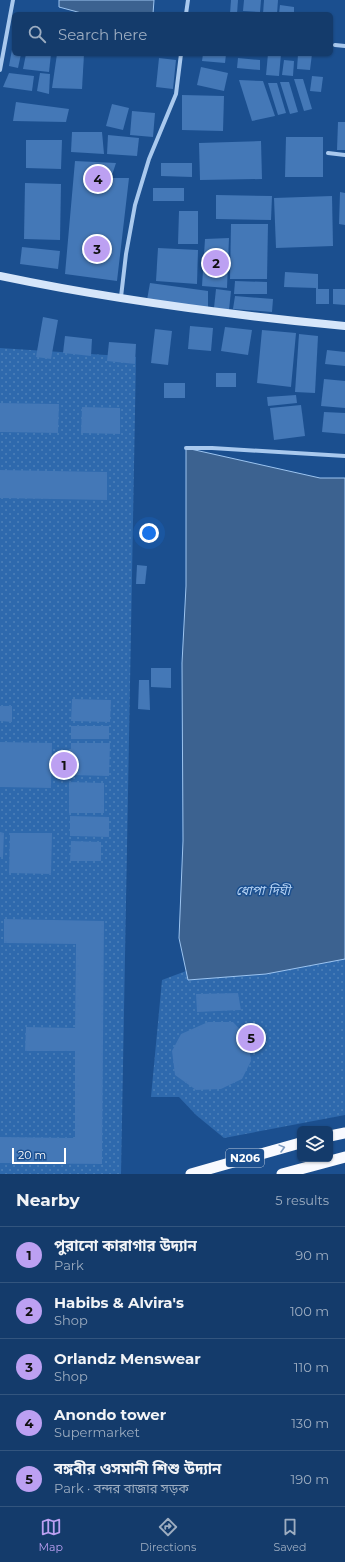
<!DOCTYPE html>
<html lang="en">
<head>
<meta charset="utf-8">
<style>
	:root { --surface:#143b6b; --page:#1d4271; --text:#f1f3f6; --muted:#9dadc1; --line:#33557e; --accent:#bca0f2 }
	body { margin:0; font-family:Montserrat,"Noto Sans Bengali",sans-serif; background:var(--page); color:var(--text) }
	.controls { position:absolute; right:12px; bottom:12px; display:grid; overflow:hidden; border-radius:6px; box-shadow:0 1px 3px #0004 }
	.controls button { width:36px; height:36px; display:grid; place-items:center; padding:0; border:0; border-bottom:1px solid var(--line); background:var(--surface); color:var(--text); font:20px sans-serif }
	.scale { position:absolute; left:12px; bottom:10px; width:54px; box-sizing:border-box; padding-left:4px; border:2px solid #fff; border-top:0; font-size:11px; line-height:14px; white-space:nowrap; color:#fff; -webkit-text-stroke:3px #1b4f8f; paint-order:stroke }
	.you { position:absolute; left:149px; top:533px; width:14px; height:14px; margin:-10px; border:3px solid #fff; border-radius:50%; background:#1a73e8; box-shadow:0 0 0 6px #1a73e833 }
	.badge { display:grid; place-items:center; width:26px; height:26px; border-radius:50%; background:var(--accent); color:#111; font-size:13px; font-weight:700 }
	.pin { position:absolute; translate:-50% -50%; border:2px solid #fff; box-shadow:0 1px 4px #0006 }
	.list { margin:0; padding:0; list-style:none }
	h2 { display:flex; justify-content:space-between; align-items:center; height:52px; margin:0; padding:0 16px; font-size:17px }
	h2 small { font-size:13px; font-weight:400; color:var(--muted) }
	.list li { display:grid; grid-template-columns:26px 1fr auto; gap:12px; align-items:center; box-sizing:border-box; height:56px; padding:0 16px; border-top:1px solid var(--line) }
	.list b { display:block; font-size:15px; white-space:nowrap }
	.list p { margin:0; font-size:13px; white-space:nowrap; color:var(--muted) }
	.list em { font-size:13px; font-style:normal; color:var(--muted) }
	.icon { flex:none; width:22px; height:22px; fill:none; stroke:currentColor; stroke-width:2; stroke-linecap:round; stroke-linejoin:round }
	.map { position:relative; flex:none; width:345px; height:1174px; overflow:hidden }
	.search { position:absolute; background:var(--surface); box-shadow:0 1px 3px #0004; left:12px; right:12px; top:12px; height:44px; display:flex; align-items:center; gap:10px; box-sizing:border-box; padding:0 14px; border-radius:6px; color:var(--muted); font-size:15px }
	.sheet { height:332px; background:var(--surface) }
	nav { display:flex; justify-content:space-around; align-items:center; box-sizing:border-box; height:56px; border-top:1px solid var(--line); background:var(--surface); font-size:11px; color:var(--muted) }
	nav a { display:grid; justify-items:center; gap:2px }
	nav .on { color:var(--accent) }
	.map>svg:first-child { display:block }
</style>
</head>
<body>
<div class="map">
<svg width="345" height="1174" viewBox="0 0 345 1174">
	<defs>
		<pattern id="park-dots" width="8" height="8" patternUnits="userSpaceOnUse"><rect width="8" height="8" fill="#2e69ad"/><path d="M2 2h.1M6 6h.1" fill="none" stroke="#4d80b9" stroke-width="1.8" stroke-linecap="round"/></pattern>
	</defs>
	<rect width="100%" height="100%" fill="#1b4f8f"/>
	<!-- park -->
	<g fill="url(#park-dots)">
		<polygon points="0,348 136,357 121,1174 0,1174"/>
		<polygon points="345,945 345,1115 224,1138 196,1115 179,1097 151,1097 162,980 229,955"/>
	</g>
	<!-- water -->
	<g fill="#3c6290" stroke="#9cc4f0">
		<polygon points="59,0 154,0 153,14 85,14 59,7"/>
		<polygon points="186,448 320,478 345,478 345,959 266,974 188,980 179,938 183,841 182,663 186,586"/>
	</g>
	<!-- building -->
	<g fill="#4478b7">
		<polygon points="231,0 238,0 237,14 230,14"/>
		<polygon points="244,0 261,0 260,12 243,11"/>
		<polygon points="264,0 278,0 277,14 263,14"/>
		<polygon points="280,5 294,7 294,14 279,14"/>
		<polygon points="13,44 14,54 21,54 18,68 9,66"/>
		<polygon points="26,54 51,54 49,72 23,69"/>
		<polygon points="57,54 84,54 82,89 52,88"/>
		<polygon points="203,54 226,54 225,63 202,61"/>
		<polygon points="268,54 281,54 279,76 266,75"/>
		<polygon points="298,54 312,54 310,70 297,69"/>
		<polygon points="159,58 176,60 173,89 156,87"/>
		<polygon points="238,58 260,60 260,70 237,68"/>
		<polygon points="284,60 294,61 293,76 282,75"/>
		<polygon points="201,67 228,73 224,91 197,85"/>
		<polygon points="9,73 34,76 32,91 3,87"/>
		<polygon points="40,73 50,74 49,94 37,91"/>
		<polygon points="312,76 323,77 321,92 310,91"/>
		<polygon points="294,79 303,79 312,109 304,111"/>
		<polygon points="239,80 263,81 275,116 252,121"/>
		<polygon points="280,82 289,82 298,112 290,114"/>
		<polygon points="268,83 277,83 286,113 278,115"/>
		<polygon points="182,95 224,96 223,131 182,130"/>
		<polygon points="16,102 69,109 66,122 13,121"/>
		<polygon points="112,104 129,108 123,130 106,126"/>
		<polygon points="132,111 155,113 153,137 130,135"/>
		<polygon points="338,122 345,122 345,150 337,150"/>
		<polygon points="72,132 102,132 104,154 71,152"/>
		<polygon points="108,135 139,138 137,156 107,154"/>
		<polygon points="286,137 323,137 323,177 285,177"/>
		<polygon points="26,140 62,140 61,169 26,168"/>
		<polygon points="261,141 262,179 200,180 199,143"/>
		<polygon points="75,161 116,163 111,178 129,178 117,281 65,274"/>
		<polygon points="161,163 192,163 192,177 161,176"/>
		<polygon points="25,183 61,184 60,240 24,239"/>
		<rect x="153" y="188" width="31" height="13"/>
		<polygon points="340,192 345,193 345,225 339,224"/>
		<polygon points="216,195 272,196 271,220 216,219"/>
		<polygon points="332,196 333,246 276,248 274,198"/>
		<polygon points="179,211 198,211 198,244 178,244"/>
		<polygon points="231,224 268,224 267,279 230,279"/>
		<polygon points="229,238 227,288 202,286 205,239"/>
		<polygon points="22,247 60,251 58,269 20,264"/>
		<polygon points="158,248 198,250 197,284 156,281"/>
		<polygon points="285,272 318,274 318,289 329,289 329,304 316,304 316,288 284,287"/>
		<polygon points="235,281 267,282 267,294 234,294"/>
		<polygon points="150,283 208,291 208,310 147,300"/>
		<polygon points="216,289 231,291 229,310 214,308"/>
		<polygon points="333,289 345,289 345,305 333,304"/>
		<polygon points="235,296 273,299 272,312 233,309"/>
		<polygon points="43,317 58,320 51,359 36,357"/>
		<polygon points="190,326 213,328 211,351 188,349"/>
		<polygon points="225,327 252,330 248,355 221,351"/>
		<polygon points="155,329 172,331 168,365 151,363"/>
		<polygon points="262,330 296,333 291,387 257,383"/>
		<polygon points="299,334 318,336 315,393 295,392"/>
		<polygon points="65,336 92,339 91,356 63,353"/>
		<polygon points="109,342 136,344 135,364 107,361"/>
		<polygon points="327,350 345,352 345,366 325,364"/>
		<rect x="216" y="373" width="20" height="14"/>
		<polygon points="324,379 345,381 345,408 321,406"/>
		<rect x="164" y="383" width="21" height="15"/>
		<polygon points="296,395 297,403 268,406 267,397"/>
		<polygon points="0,403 59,404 58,433 0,432"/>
		<polygon points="301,405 305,436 274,440 270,408"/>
		<polygon points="82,407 120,408 120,434 81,433"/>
		<polygon points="324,412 345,413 345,434 322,432"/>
		<polygon points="0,470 107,472 107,500 0,498"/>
		<polygon points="137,565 147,566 145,584 136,584"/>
		<polygon points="151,668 171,668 171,688 151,687"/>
		<polygon points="139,680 149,680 150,710 138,709"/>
		<polygon points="72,699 111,700 110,722 71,721"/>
		<polygon points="0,706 12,706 12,722 0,721"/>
		<rect x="71" y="726" width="38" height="13"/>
		<polygon points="0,742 52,743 51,788 0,787"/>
		<polygon points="71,743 110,743 109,776 70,775"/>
		<polygon points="69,782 104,783 104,813 69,813"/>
		<polygon points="70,816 109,817 109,837 70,836"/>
		<polygon points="0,832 4,833 3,857 0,857"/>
		<polygon points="10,833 52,833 51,874 9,873"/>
		<polygon points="71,841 101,842 101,861 70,861"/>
		<polygon points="4,919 104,921 102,1164 0,1163 0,1137 75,1138 75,1051 25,1051 26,1027 75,1028 76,944 4,943"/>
		<polygon points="238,993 241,1010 197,1012 196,994"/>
		<polygon points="208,1022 233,1022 248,1038 251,1061 242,1079 221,1089 196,1090 175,1075 172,1051 181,1034"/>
	</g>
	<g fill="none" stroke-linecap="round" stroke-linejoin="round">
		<!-- minor -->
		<g stroke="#a9c9ee" stroke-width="4">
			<polyline points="186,14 188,0"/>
			<polyline points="335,45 345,46"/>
			<polyline points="0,70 13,0"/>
			<polyline points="328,153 345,155"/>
			<polyline points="121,297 126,254 135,205 149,159 176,94 181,54"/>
			<polyline points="186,448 212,448 345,456"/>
		</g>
		<!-- secondary -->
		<path stroke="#d6e6fa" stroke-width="8" d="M 0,276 C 114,300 229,315 345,326"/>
		<!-- trunk -->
		<g stroke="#f8faff" stroke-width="11">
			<polyline points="330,1136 345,1133"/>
			<polyline points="191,1174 300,1143"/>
			<polyline points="282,1174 345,1157"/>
		</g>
	</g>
	<!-- one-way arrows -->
	<defs><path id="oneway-chevron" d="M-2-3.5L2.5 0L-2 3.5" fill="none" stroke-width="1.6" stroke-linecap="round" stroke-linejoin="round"/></defs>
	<use stroke="#7e9cc1" href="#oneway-chevron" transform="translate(282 1148) rotate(-15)"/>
	<g text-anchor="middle" stroke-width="3" stroke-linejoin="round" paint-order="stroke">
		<!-- shield labels -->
		<rect fill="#1b4f8f" stroke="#bbcadd" stroke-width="1" x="226" y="1149" width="38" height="18" rx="3"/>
		<g font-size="11" font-weight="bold" fill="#fff">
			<text x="245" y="1162">N206</text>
		</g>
		<!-- water labels -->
		<g font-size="13" font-style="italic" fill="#b5d3f5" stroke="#1b4f8f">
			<text x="263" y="895">ধোপা দিঘী</text>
		</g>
	</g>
</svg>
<div class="controls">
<button><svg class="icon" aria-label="layers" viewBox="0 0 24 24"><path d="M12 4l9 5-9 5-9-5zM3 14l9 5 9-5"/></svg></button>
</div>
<div class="scale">20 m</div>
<div class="you"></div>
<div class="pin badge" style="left:64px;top:765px">1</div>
<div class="pin badge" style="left:216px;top:263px">2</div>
<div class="pin badge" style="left:97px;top:249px">3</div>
<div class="pin badge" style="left:98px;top:179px">4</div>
<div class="pin badge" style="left:251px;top:1038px">5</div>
<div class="search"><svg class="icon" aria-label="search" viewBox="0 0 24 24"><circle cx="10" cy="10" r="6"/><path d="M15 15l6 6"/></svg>Search here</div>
</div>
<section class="sheet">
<h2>Nearby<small>5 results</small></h2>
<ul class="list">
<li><span class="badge">1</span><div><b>পুরানো কারাগার উদ্যান</b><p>Park</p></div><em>90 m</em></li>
<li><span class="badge">2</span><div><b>Habibs &amp; Alvira's</b><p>Shop</p></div><em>100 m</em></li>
<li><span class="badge">3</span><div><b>Orlandz Menswear</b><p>Shop</p></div><em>110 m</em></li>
<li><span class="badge">4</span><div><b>Anondo tower</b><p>Supermarket</p></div><em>130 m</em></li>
<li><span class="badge">5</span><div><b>বঙ্গবীর ওসমানী শিশু উদ্যান</b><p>Park · বন্দর বাজার সড়ক</p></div><em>190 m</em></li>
</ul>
</section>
<nav>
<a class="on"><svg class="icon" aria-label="map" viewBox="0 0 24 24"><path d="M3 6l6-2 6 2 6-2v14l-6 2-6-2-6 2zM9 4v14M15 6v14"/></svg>Map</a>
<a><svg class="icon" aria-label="directions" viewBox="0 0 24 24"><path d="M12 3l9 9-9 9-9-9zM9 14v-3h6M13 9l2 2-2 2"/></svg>Directions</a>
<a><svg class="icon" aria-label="saved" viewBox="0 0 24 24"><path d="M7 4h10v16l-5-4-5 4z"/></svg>Saved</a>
</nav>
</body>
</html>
